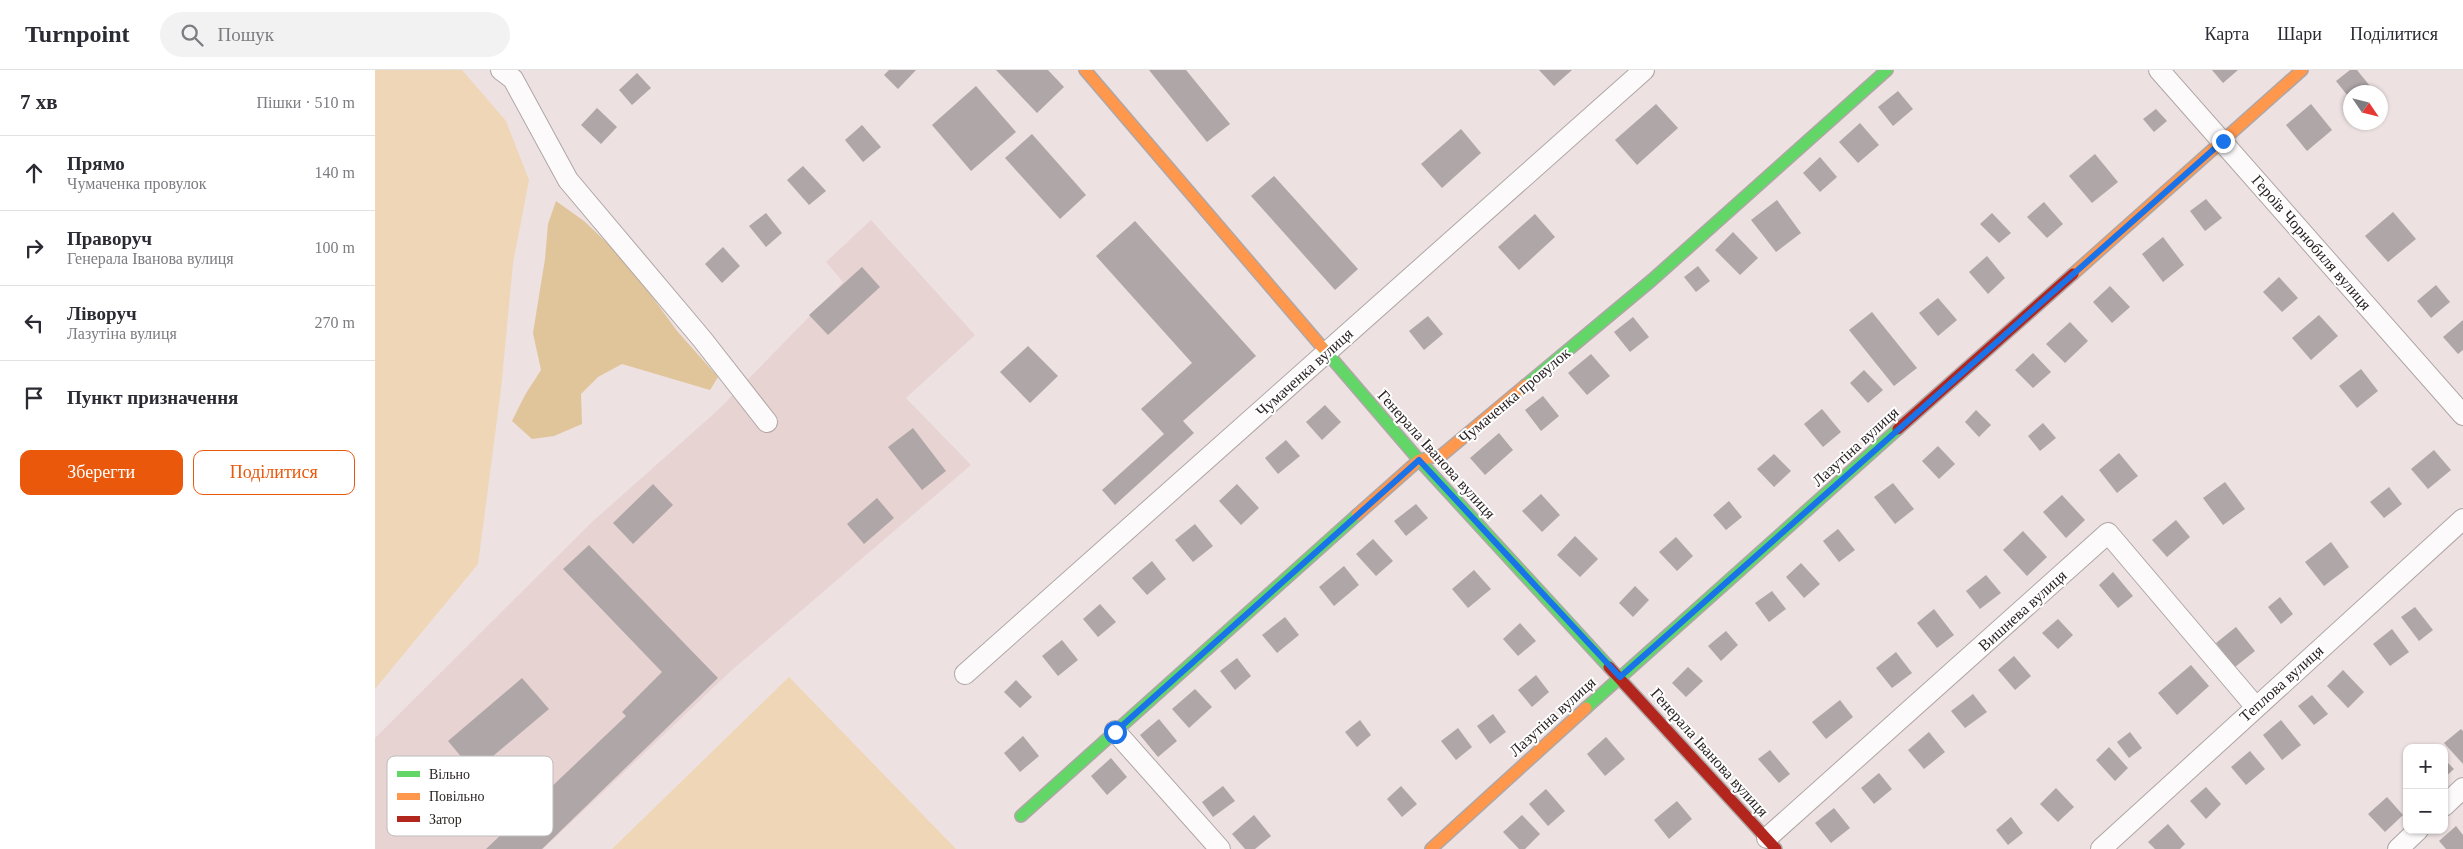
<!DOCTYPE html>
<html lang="uk">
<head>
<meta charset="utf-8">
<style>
	:root { --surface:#fff; --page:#f2f2f3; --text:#2b2b33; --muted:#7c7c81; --line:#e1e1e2; --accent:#ea580c }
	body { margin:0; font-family:Georgia,serif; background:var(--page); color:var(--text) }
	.controls { position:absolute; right:15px; bottom:15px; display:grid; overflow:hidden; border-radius:10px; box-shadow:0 1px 4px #0004 }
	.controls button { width:45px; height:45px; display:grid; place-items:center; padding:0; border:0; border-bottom:1px solid var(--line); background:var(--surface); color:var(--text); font:25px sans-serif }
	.compass { position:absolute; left:1968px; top:15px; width:45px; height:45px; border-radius:50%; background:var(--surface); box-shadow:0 1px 4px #0004; rotate:125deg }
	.stop { position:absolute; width:15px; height:15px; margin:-11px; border:4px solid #1a73e8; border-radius:50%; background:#fff }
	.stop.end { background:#1a73e8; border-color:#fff; box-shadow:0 1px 5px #0008 }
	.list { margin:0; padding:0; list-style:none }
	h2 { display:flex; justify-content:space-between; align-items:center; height:65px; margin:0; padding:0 20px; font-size:21px }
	h2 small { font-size:16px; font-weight:400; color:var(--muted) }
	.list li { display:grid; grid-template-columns:32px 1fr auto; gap:15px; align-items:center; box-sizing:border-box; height:75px; padding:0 20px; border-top:1px solid var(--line) }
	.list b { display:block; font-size:19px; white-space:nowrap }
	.list p { margin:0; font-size:16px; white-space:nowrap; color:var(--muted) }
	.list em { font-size:16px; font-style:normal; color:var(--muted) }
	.actions { display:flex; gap:10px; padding:15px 20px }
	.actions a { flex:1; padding:11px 0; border:1px solid var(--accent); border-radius:10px; text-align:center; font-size:18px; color:var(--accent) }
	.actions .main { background:var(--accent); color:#fff }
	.icon { flex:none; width:28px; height:28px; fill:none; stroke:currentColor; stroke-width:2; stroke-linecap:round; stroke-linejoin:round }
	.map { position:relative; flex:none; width:2088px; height:779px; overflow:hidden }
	header { display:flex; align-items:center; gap:30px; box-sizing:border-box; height:70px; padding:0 25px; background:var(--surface); border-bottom:1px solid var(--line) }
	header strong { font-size:24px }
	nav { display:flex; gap:28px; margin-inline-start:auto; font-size:18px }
	.search { width:350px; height:45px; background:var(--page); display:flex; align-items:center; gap:12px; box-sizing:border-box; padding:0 18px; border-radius:28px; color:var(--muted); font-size:19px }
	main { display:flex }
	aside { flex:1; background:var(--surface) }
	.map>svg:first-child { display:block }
</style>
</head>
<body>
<header>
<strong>Turnpoint</strong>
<div class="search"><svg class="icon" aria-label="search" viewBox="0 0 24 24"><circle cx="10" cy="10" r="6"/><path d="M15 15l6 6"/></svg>Пошук</div>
<nav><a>Карта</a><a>Шари</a><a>Поділитися</a></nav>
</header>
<main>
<aside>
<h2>7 хв<small>Пішки · 510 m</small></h2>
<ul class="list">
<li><svg class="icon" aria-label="ahead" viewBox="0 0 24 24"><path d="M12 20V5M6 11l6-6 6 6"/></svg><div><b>Прямо</b><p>Чумаченка провулок</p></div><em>140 m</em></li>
<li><svg class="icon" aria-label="right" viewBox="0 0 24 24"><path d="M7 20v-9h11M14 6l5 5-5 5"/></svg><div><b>Праворуч</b><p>Генерала Іванова вулиця</p></div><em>100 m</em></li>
<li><svg class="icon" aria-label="left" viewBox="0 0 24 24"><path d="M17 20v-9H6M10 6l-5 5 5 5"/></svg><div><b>Ліворуч</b><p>Лазутіна вулиця</p></div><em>270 m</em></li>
<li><svg class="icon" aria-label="arrive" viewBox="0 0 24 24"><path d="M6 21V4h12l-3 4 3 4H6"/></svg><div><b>Пункт призначення</b></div></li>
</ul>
<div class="actions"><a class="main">Зберегти</a><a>Поділитися</a></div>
</aside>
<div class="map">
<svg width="2088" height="779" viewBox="0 0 2088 779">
	<rect width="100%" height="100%" fill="#ede1e1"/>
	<!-- built -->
	<polygon fill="#e8d3d3" points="496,150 600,265 531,328 596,395 357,600 168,779 0,779 0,668 217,452 342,341 468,212 451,192"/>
	<!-- green -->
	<g fill="#eed6b6">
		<polygon points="0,0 87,0 131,51 154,110 138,193 126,319 103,494 0,619"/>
		<polygon points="414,607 581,779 237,779"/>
	</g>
	<!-- forest -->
	<polygon fill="#e0c49a" points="181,131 209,151 252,192 302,261 343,307 335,320 247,294 223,307 206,324 207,354 179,366 157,369 137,351 150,325 166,300 158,263 170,189 173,154"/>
	<!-- building -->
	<g fill="#aea6a7">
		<polygon points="514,0 541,0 523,19 509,5"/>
		<polygon points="621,0 673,0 689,17 662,43"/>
		<polygon points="774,0 811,0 855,54 832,72"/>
		<polygon points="1164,0 1197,0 1179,16"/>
		<polygon points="1837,0 1863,0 1848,13"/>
		<polygon points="1975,0 1982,0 1999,21 1997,22 1976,22 1976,30 1961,11"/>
		<polygon points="262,3 276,18 257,35 244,20"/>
		<polygon points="601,16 641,62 596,101 557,55"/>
		<polygon points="1523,21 1538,39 1518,56 1503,37"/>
		<polygon points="1281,34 1303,58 1262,95 1240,70"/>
		<polygon points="1936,34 1957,60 1932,81 1911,55"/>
		<polygon points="222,38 242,57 226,74 206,55"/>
		<polygon points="1781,39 1792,51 1779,62 1768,49"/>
		<polygon points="1485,53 1504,75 1483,93 1464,72"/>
		<polygon points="487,55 506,77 488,92 470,70"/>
		<polygon points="1086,59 1106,83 1067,118 1046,94"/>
		<polygon points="657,64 711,125 685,149 630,88"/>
		<polygon points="1720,84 1743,112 1717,133 1694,106"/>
		<polygon points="1445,87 1462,107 1445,122 1428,103"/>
		<polygon points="428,96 451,121 434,135 412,110"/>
		<polygon points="899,106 983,199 960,220 876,126"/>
		<polygon points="1831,129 1847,148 1830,161 1815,141"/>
		<polygon points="1402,130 1426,163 1401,182 1376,150"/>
		<polygon points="1669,132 1688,154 1672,168 1652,147"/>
		<polygon points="2018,142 2041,169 2013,192 1990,166"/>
		<polygon points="391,143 407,163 391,177 374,156"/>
		<polygon points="1617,143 1636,163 1624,173 1605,154"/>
		<polygon points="1160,144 1180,167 1144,200 1123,177"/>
		<polygon points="760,151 881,286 808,351 819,363 740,435 727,420 789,364 766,339 817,293 721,186"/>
		<polygon points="1358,162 1383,188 1365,205 1340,180"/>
		<polygon points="1788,167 1809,195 1788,212 1767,184"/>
		<polygon points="348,177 365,196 347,213 330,194"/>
		<polygon points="1612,186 1630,208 1613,224 1594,202"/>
		<polygon points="1323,196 1335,211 1321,222 1309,207"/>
		<polygon points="487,197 505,217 453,265 434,245"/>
		<polygon points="1904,207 1923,228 1907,242 1888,222"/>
		<polygon points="2061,215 2075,232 2056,248 2042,231"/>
		<polygon points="1735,216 1755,237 1737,253 1718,232"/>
		<polygon points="1563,228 1582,250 1563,266 1544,243"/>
		<polygon points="1497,242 1542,298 1519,316 1474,260"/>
		<polygon points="1944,245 1963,266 1936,290 1917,268"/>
		<polygon points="1053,246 1068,264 1049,280 1034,261"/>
		<polygon points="1258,247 1274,267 1255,282 1239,262"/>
		<polygon points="2088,250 2088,280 2083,284 2068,267"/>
		<polygon points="1695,252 1713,271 1690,293 1671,274"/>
		<polygon points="653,276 683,306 655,333 625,302"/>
		<polygon points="1658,283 1676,302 1658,318 1640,300"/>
		<polygon points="1216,284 1235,306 1212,325 1193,303"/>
		<polygon points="1986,299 2003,321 1982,338 1964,316"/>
		<polygon points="1489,300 1508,320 1493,333 1475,313"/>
		<polygon points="1168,326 1184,346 1166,361 1150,340"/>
		<polygon points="950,335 966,352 947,370 931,352"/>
		<polygon points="1447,339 1466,362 1448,377 1429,354"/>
		<polygon points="1601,340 1616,355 1604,367 1590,352"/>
		<polygon points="1668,353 1681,368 1665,381 1653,366"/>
		<polygon points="538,358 571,401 547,420 513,377"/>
		<polygon points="1124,363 1138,380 1110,405 1095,388"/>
		<polygon points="911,370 925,386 903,404 890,388"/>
		<polygon points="1563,376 1580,394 1564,409 1547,391"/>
		<polygon points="2059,380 2076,400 2053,419 2036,399"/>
		<polygon points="1744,383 1763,406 1742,423 1724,400"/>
		<polygon points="1399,384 1416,401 1399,417 1382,399"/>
		<polygon points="1850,412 1870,439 1848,455 1828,428"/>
		<polygon points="1518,413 1539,439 1520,454 1499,427"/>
		<polygon points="278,414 298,435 258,474 238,453"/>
		<polygon points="862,414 884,438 866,455 844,431"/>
		<polygon points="2014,417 2027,434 2009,448 1995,432"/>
		<polygon points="1166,424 1185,445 1167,462 1147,441"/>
		<polygon points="1687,425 1710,450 1691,468 1668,442"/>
		<polygon points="502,428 519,448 489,474 472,454"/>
		<polygon points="1354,431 1367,447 1351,460 1338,445"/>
		<polygon points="1041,434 1053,448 1031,466 1019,451"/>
		<polygon points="1801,450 1815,467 1792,487 1777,470"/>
		<polygon points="820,454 838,476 818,492 800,470"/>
		<polygon points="1463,459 1480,480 1464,492 1448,471"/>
		<polygon points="1648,461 1672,487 1652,506 1628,480"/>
		<polygon points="1200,466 1223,489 1205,507 1182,485"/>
		<polygon points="1301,467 1318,486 1302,501 1284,482"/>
		<polygon points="998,469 1018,491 1001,506 981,484"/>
		<polygon points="1956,472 1974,497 1949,516 1930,492"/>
		<polygon points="214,475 343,608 167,779 111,779 251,646 247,642 287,602 188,499"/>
		<polygon points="777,491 791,509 772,525 757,508"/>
		<polygon points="1426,493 1445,514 1429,528 1411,507"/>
		<polygon points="969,496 984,515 959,536 944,517"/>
		<polygon points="1099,500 1116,519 1093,538 1077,519"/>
		<polygon points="1738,502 1758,526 1743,538 1724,515"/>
		<polygon points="1611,505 1626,523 1605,539 1591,521"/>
		<polygon points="1260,516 1274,530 1258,547 1244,533"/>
		<polygon points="1397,521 1411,539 1394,552 1380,533"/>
		<polygon points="1905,527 1918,544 1906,554 1893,537"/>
		<polygon points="725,534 741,552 723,567 708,549"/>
		<polygon points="2040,537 2058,560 2044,571 2026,547"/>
		<polygon points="1559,539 1579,565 1562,578 1542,553"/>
		<polygon points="910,547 924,565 902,583 887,565"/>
		<polygon points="1683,549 1698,565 1683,579 1667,563"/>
		<polygon points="1145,553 1161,571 1143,586 1128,569"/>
		<polygon points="1861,557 1880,581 1860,597 1841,573"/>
		<polygon points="2017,559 2034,582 2015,596 1998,574"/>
		<polygon points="1351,561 1363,575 1346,591 1333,576"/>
		<polygon points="687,570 703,590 683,606 667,586"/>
		<polygon points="1521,582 1537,603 1517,618 1501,598"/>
		<polygon points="1639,586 1656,606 1640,620 1623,600"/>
		<polygon points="862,588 876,606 860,620 845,601"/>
		<polygon points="1816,595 1834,616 1802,645 1783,623"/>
		<polygon points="1313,597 1328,611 1311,627 1297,613"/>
		<polygon points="1968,600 1989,622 1973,638 1952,616"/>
		<polygon points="1161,605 1174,622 1157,637 1143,620"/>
		<polygon points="147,608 174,639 99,702 73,671"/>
		<polygon points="641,610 657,627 645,638 629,622"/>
		<polygon points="820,619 837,637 814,658 797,639"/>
		<polygon points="1598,624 1612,642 1590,658 1576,641"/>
		<polygon points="1937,625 1953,644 1939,655 1923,636"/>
		<polygon points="1465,630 1478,647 1451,669 1437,652"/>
		<polygon points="1118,644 1131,662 1115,674 1102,656"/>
		<polygon points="784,649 802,671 783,687 765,665"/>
		<polygon points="985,650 996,665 982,677 970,662"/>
		<polygon points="1906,650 1926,675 1907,690 1888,665"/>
		<polygon points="1083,658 1097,677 1081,690 1066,671"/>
		<polygon points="2086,659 2088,661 2088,694 2069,673"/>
		<polygon points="1554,662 1570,682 1549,699 1533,680"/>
		<polygon points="1755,662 1767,678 1754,688 1742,672"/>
		<polygon points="648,666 664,686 645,702 629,683"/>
		<polygon points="1231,667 1250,689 1230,706 1212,684"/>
		<polygon points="1734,677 1753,698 1740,711 1721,690"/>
		<polygon points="1395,680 1415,704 1404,713 1383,689"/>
		<polygon points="1875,681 1890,699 1871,715 1856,697"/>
		<polygon points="736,688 752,707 732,725 716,706"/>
		<polygon points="2069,689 2079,699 2069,708"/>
		<polygon points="1504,703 1517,719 1499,734 1486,718"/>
		<polygon points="848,716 860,731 838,747 827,732"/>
		<polygon points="1026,716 1042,734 1027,747 1012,729"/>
		<polygon points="1831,717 1846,734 1831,749 1815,731"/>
		<polygon points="1681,718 1699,737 1683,752 1665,734"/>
		<polygon points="1171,719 1190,741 1173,756 1154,734"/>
		<polygon points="2012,727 2028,745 2010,762 1993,744"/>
		<polygon points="1302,731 1317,749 1294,769 1279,750"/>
		<polygon points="1459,738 1475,758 1456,773 1440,753"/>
		<polygon points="879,745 896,766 880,779 870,779 857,764"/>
		<polygon points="1147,745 1165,764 1150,779 1144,779 1128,762"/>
		<polygon points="1636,747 1648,763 1633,775 1621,760"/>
		<polygon points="1793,754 1810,774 1805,779 1780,779 1773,772"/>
		<polygon points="2081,756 2088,765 2088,779 2071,779 2064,771"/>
	</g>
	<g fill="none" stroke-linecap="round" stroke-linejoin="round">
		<!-- street casing -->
		<g stroke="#afa6a6" stroke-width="22">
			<g id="street">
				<polyline points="126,0 138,9 193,110 327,269 392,352"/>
				<polyline points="1784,0 2088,345"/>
				<polyline points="590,604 1269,0"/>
				<polyline points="740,661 845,779"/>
				<polyline points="2069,736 2088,718"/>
				<polyline points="1392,768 1733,463 1880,636"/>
				<polyline points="1726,779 2088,449"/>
				<polyline points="2023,779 2043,760"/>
			</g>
		</g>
		<!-- fast casing -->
		<g stroke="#afa6a6" stroke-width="14">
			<g id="fast">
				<polyline points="947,277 1044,390 1234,597"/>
				<polyline points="1151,315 1277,210 1512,0"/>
				<polyline points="1211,638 1523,359"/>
				<polyline points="646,746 982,445"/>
			</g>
		</g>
		<!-- slow casing -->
		<g stroke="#afa6a6" stroke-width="14">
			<g id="slow">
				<polyline points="710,0 947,277"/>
				<polyline points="1698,204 1927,0"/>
				<polyline points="982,445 1044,390 1067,385 1151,315"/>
				<polyline points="1056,779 1211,638"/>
			</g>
		</g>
		<!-- jam casing -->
		<g stroke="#afa6a6" stroke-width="14">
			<g id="jam">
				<polyline points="1523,359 1698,204"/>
				<polyline points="1234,597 1401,779"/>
			</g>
		</g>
		<!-- street -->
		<use href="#street" stroke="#fcfafa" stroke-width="20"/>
		<!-- fast -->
		<use href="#fast" stroke="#63d668" stroke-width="11"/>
		<!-- slow -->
		<use href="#slow" stroke="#ff974d" stroke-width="11"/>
		<!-- jam -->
		<use href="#jam" stroke="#b3261e" stroke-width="11"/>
	</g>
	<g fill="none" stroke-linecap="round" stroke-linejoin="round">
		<!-- route -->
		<polyline stroke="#1a73e8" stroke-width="6" points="740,662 1044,390 1245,607 1848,71"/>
	</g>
	<g text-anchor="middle" stroke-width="4" stroke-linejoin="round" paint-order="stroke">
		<!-- street labels -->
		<g font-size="16" fill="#271f20" stroke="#fff">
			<text transform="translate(1937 172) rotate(49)" y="6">Героїв Чорнобиля вулиця</text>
			<text transform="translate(929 302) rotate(-42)" y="6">Чумаченка вулиця</text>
			<text transform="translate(1139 325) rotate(-40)" y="6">Чумаченка провулок</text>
			<text transform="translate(1480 376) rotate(-42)" y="6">Лазутіна вулиця</text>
			<text transform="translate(1062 384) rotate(48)" y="6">Генерала Іванова вулиця</text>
			<text transform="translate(1647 540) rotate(-42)" y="6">Вишнева вулиця</text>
			<text transform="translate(1906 613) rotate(-42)" y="6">Теплова вулиця</text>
			<text transform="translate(1177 646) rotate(-42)" y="6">Лазутіна вулиця</text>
			<text transform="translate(1335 682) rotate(48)" y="6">Генерала Іванова вулиця</text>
		</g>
	</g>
	<!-- legend -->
	<rect x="12" y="686" width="166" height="80" rx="8" fill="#fff" stroke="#bebcbc" stroke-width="1"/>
	<rect x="22" y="701" width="23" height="6" fill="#63d668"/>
	<rect x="22" y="723" width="23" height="7" fill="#ff974d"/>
	<rect x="22" y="746" width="23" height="6" fill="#b3261e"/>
	<g font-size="14" fill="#271f20">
		<text x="54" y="709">Вільно</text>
		<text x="54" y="731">Повільно</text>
		<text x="54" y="754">Затор</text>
	</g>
</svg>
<div class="controls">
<button>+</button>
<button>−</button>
</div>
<svg class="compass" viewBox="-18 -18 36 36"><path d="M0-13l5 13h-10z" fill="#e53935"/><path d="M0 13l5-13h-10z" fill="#7c7c81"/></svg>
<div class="stop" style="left:740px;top:662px"></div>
<div class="stop end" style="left:1848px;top:71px"></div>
</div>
</main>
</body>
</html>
